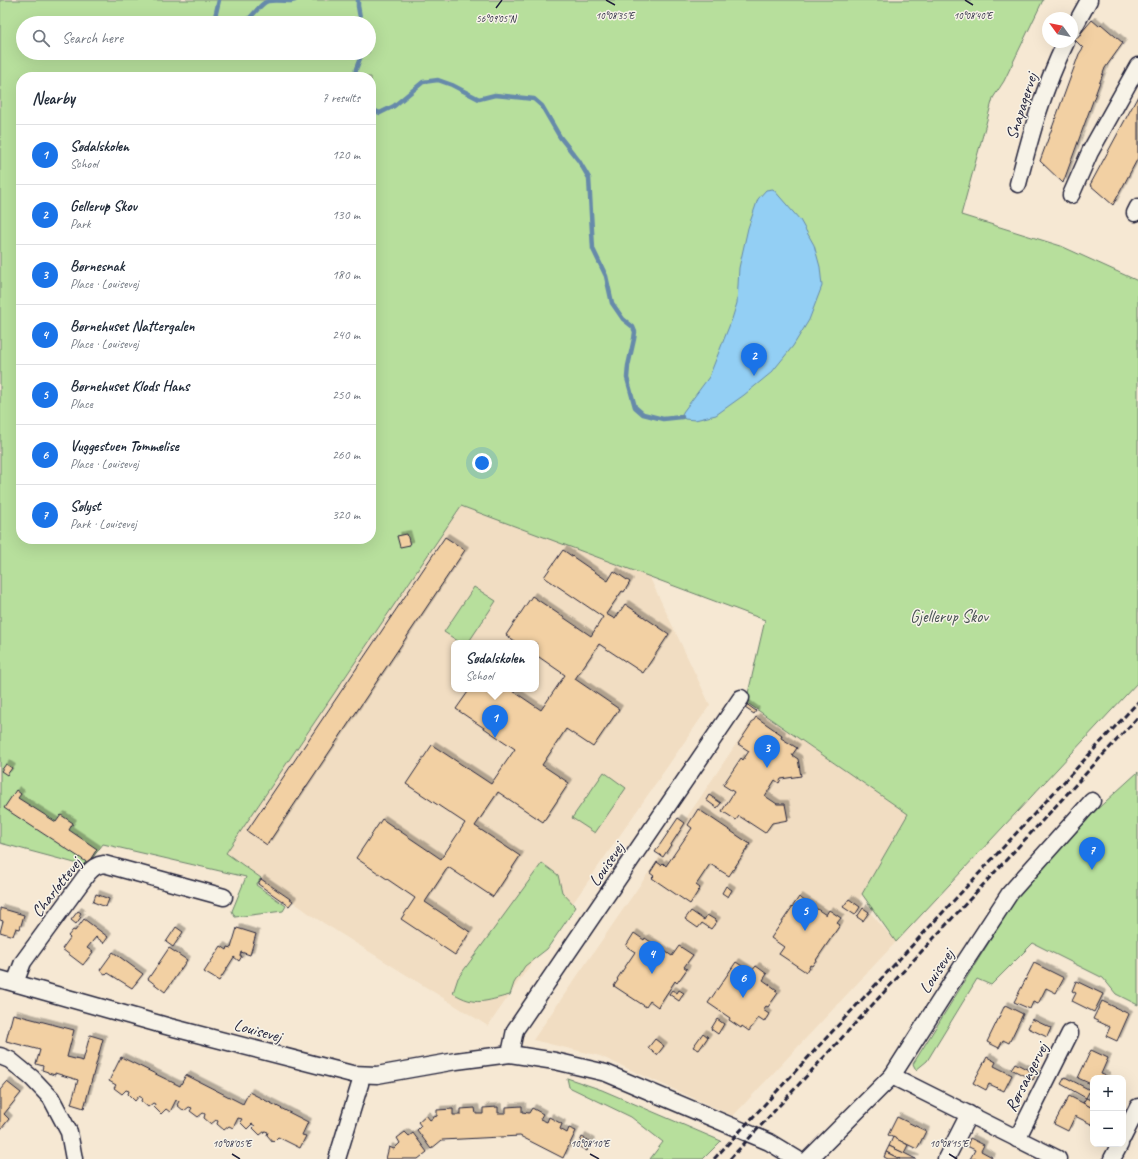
<!DOCTYPE html>
<html lang="en">
<head>
<meta charset="utf-8">
<style>
	:root { --surface:#fff; --page:#f2f2f3; --text:#1f2937; --muted:#747a83; --line:#e0e1e3; --accent:#1a73e8 }
	body { margin:0; font-family:Caveat,sans-serif; background:var(--page); color:var(--text) }
	.controls { position:absolute; right:12px; bottom:12px; display:grid; overflow:hidden; border-radius:8px; box-shadow:0 4px 16px #0002 }
	.controls button { width:36px; height:36px; display:grid; place-items:center; padding:0; border:0; border-bottom:1px solid var(--line); background:var(--surface); color:var(--text); font:20px sans-serif }
	.compass { position:absolute; left:1042px; top:12px; width:36px; height:36px; border-radius:50%; background:var(--surface); box-shadow:0 4px 16px #0002; rotate:303deg }
	.you { position:absolute; left:482px; top:463px; width:14px; height:14px; margin:-10px; border:3px solid #fff; border-radius:50%; background:#1a73e8; box-shadow:0 0 0 6px #1a73e833 }
	.badge { display:grid; place-items:center; width:26px; height:26px; border-radius:50%; background:var(--accent); color:#fff; font-size:13px; font-weight:700 }
	.pin { position:absolute; translate:-50% -33px; filter:drop-shadow(0 1px 2px #0008) }
	.pin::after { content:''; position:absolute; top:21px; width:14px; height:12px; background:inherit; clip-path:polygon(0 0,100% 0,50% 100%) }
	.popup { position:absolute; left:451px; top:640px; width:88px; height:52px; box-sizing:border-box; display:grid; place-content:center; border-radius:8px; background:var(--surface); filter:drop-shadow(0 1px 3px #0005); font-size:13px; white-space:nowrap; color:var(--muted) }
	.popup b { font-size:15px; color:var(--text) }
	.popup::after { content:''; position:absolute; left:50%; top:100%; margin-left:-8px; border:8px solid transparent; border-top-color:var(--surface) }
	.list { margin:0; padding:0; list-style:none }
	h2 { display:flex; justify-content:space-between; align-items:center; height:52px; margin:0; padding:0 16px; font-size:17px }
	h2 small { font-size:13px; font-weight:400; color:var(--muted) }
	.list li { display:grid; grid-template-columns:26px 1fr auto; gap:12px; align-items:center; box-sizing:border-box; height:60px; padding:0 16px; border-top:1px solid var(--line) }
	.list b { display:block; font-size:15px; white-space:nowrap }
	.list p { margin:0; font-size:13px; white-space:nowrap; color:var(--muted) }
	.list em { font-size:13px; font-style:normal; color:var(--muted) }
	.icon { flex:none; width:22px; height:22px; fill:none; stroke:currentColor; stroke-width:2; stroke-linecap:round; stroke-linejoin:round }
	.map { position:relative; flex:none; width:1138px; height:1159px; overflow:hidden }
	.search { position:absolute; background:var(--surface); box-shadow:0 4px 16px #0002; left:16px; top:16px; width:360px; height:44px; display:flex; align-items:center; gap:10px; box-sizing:border-box; padding:0 14px; border-radius:22px; color:var(--muted); font-size:15px }
	.panel { position:absolute; background:var(--surface); box-shadow:0 4px 16px #0002; left:16px; top:72px; width:360px; height:472px; border-radius:16px }
	.map>svg:first-child { display:block }
</style>
</head>
<body>
<div class="map">
<svg width="1138" height="1159" viewBox="0 0 1138 1159">
	<defs>
		<filter id="shadow"><feDropShadow dx="3.5" dy="-3.5" stdDeviation="0" flood-color="#0004"/></filter>
	</defs>
	<rect width="100%" height="100%" fill="#f6e8d3"/>
	<filter id="ink" filterUnits="userSpaceOnUse"><feTurbulence type="fractalNoise" baseFrequency=".025" numOctaves="2"/><feDisplacementMap in="SourceGraphic" scale="8" xChannelSelector="R" yChannelSelector="G"/><feConvolveMatrix kernelMatrix="1 2 1 2 8 2 1 2 1" color-interpolation-filters="sRGB"/></filter>
	<g filter="url(#ink)">
		<!-- built -->
		<g fill="#f1ddc2" fill-rule="evenodd">
			<path d="M 461,506 L 649,576 L 710,705 L 488,1026 L 314,917 L 226,853 ZM 454,643 L 536,643 L 536,689 L 454,689 Z"/>
			<polygon points="758,711 908,814 859,900 896,942 733,1116 600,1056 533,1040 700,798"/>
		</g>
		<!-- green -->
		<g fill="#b7df9c" stroke="#6c806c" fill-rule="evenodd">
			<path d="M 0,0 L 1043,0 L 1004,81 L 993,98 L 961,215 L 1061,246 L 1138,281 L 1138,682 L 896,942 L 862,894 L 908,814 L 746,702 L 765,620 L 461,506 L 226,853 L 261,878 L 256,885 L 286,906 L 283,911 L 235,917 L 232,911 L 246,877 L 103,844 L 86,866 L 0,843 ZM 23,23 L 369,23 L 369,53 L 23,53 ZM 21,77 L 371,77 L 371,539 L 21,539 Z"/>
			<polygon points="474,587 496,601 468,643 461,643 444,632"/>
			<polygon points="604,772 626,788 595,833 572,818"/>
			<polygon points="1138,772 1138,1005 1116,994 1103,978 1033,943 991,985 977,979 927,1061 916,1070 913,1064 1019,894 1079,824 1084,824 1093,813"/>
			<path d="M 542,863 L 558,875 L 562,892 L 576,907 L 547,949 L 525,966 L 514,983 L 510,995 C 485,1001 476,1007 453,993 L 458,978 Z"/>
			<polygon points="567,1078 602,1090 721,1141 703,1159 650,1159 663,1142 631,1117 569,1087"/>
		</g>
		<!-- water -->
		<polygon fill="#93cff4" stroke="#668aaa" points="773,189 800,220 814,245 820,267 822,286 809,320 793,346 772,372 744,395 716,415 695,420 685,419 682,417 683,412 709,377 732,319 737,303 739,268 748,228 758,199 766,190"/>
		<g fill="none" stroke-linecap="round" stroke-linejoin="round">
			<!-- stream -->
			<g stroke="#668aaa" stroke-width="4.5">
				<polyline points="219,0 215,17 219,23"/>
				<polyline points="358,0 358,6 361,23"/>
				<path d="M 244,23 C 252,18 260,3 268,1 C 274,0 285,1 291,1 L 295,0"/>
				<polyline points="355,77 356,69 362,53"/>
				<polyline points="371,109 380,113 394,106 423,82 438,80 452,85 479,99 495,95 534,99 542,106 560,137 579,161 589,178 593,249 606,276 612,303 623,319 633,327 635,332 634,339 628,366 627,378 635,407 643,414 663,419 682,417"/>
			</g>
		</g>
		<!-- building -->
		<g fill="#f2d0a3" stroke="#22223b" filter="url(#shadow)">
			<polygon points="1092,20 1099,26 1101,24 1123,43 1105,68 1063,183 1040,161 1079,54 1083,48 1075,40"/>
			<polygon points="1138,96 1138,158 1113,205 1090,185"/>
			<polygon points="407,534 410,545 400,547 397,536"/>
			<polygon points="445,537 465,550 267,845 247,831"/>
			<polygon points="563,550 608,581 614,571 630,582 624,592 622,591 606,614 615,619 625,604 669,634 643,673 599,644 575,679 619,709 593,747 566,729 542,765 569,783 543,822 498,792 475,826 520,856 493,897 448,867 425,902 470,932 455,955 401,919 415,898 356,858 382,819 441,859 465,823 406,784 432,745 491,784 515,749 456,709 470,689 510,689 541,710 565,675 536,655 536,643 518,643 506,635 532,596 591,636 603,617 544,577"/>
			<polygon points="745,703 756,711 754,714 742,706"/>
			<polygon points="756,717 782,735 781,738 797,748 792,755 798,759 801,776 781,779 779,783 775,780 765,796 777,804 785,804 788,820 772,823 765,833 739,816 736,820 722,811 734,792 723,785 741,758 743,760 749,751 738,744"/>
			<polygon points="6,764 12,768 7,775 1,771"/>
			<polygon points="16,790 21,794 18,798 56,822 61,815 73,823 69,830 97,849 88,863 4,808"/>
			<polygon points="709,795 721,803 717,808 706,800"/>
			<polygon points="698,809 750,844 729,876 710,864 696,885 700,888 690,904 652,878 654,876 650,873 657,862 661,865 663,863 666,866 692,828 688,825"/>
			<polygon points="678,818 685,823 663,857 655,852"/>
			<polygon points="261,879 293,901 289,906 258,884"/>
			<polygon points="726,886 732,890 728,897 722,893"/>
			<polygon points="96,894 109,899 106,907 93,902"/>
			<polygon points="799,897 826,915 829,910 841,918 837,923 840,925 812,966 810,965 806,972 779,954 784,947 771,938"/>
			<polygon points="849,899 860,907 855,915 843,907"/>
			<polygon points="0,908 24,915 20,929 16,928 13,936 0,932 3,921 0,920"/>
			<polygon points="863,908 869,912 863,921 857,917"/>
			<polygon points="78,911 81,913 79,916 81,917 76,924 71,920"/>
			<polygon points="691,911 704,920 707,915 717,921 711,929 702,923 698,928 685,919"/>
			<polygon points="84,919 108,937 104,943 96,937 87,948 93,952 83,965 62,949 70,938 68,936 73,930 75,931"/>
			<polygon points="176,927 183,932 173,947 166,942"/>
			<polygon points="237,928 256,934 250,955 241,952 240,956 242,956 239,961 234,957 219,981 204,972 221,946 227,950 228,947 231,948"/>
			<polygon points="634,933 644,940 645,938 672,956 679,946 693,955 684,967 687,969 677,983 675,981 658,1007 650,1001 646,1007 614,986 618,980 617,979 635,952 626,946"/>
			<polygon points="169,948 187,960 165,992 148,979"/>
			<polygon points="113,952 143,974 132,988 108,973 106,975 100,970"/>
			<polygon points="736,962 751,972 756,966 767,974 763,980 777,990 775,991 778,993 768,1007 766,1006 763,1010 769,1014 764,1022 758,1018 749,1031 742,1026 741,1028 729,1020 730,1018 708,1003"/>
			<polygon points="1034,963 1064,978 1056,993 1046,988 1038,1004 1033,1002 1030,1009 1014,1002"/>
			<polygon points="1076,981 1103,994 1094,1012 1072,1001 1076,993 1072,991"/>
			<polygon points="672,990 677,993 679,990 684,993 679,1001 669,994"/>
			<polygon points="1102,1001 1129,1014 1117,1041 1106,1036 1110,1027 1093,1019"/>
			<polygon points="1005,1005 1023,1014 1009,1043 1003,1040 999,1048 987,1042"/>
			<polygon points="13,1014 74,1030 67,1057 83,1061 90,1035 103,1039 84,1108 71,1104 78,1080 55,1073 55,1075 48,1073 48,1072 42,1070 43,1066 36,1064 40,1050 6,1041"/>
			<polygon points="717,1019 724,1024 718,1034 711,1029"/>
			<polygon points="1032,1019 1051,1028 1047,1037 1028,1028"/>
			<polygon points="703,1033 708,1037 699,1050 693,1047"/>
			<polygon points="655,1039 664,1046 657,1055 648,1048"/>
			<polygon points="1091,1050 1108,1058 1101,1074 1107,1076 1106,1078 1093,1078 1093,1085 1078,1078"/>
			<polygon points="121,1057 180,1086 186,1075 243,1104 249,1092 308,1122 302,1135 306,1136 300,1148 278,1137 273,1142 267,1135 268,1132 265,1131 260,1135 253,1128 255,1126 252,1124 247,1129 240,1122 242,1119 238,1118 233,1128 229,1126 224,1130 217,1124 218,1121 216,1120 211,1124 204,1118 205,1114 203,1113 198,1117 190,1111 192,1108 189,1107 184,1111 177,1105 179,1101 176,1100 170,1112 166,1109 161,1114 154,1107 155,1104 153,1103 148,1107 141,1101 142,1098 139,1096 135,1101 128,1094 129,1091 126,1090 122,1094 114,1088 116,1085 109,1081"/>
			<polygon points="987,1057 996,1062 994,1066 1012,1075 1004,1091 989,1084 986,1090 973,1083"/>
			<polygon points="1015,1063 1036,1074 1033,1080 1011,1069"/>
			<polygon points="1065,1077 1090,1090 1086,1098 1061,1084"/>
			<polygon points="7,1082 21,1093 4,1114 9,1119 1,1129 0,1128 0,1090"/>
			<polygon points="1069,1096 1093,1108 1093,1125 1075,1116 1068,1131 1054,1124"/>
			<polygon points="1086,1098 1093,1101 1093,1108 1083,1103"/>
			<polygon points="522,1106 522,1112 529,1113 532,1108 543,1114 540,1119 547,1122 549,1117 562,1124 560,1129 567,1133 569,1128 576,1131 563,1158 520,1136 442,1140 431,1149 417,1130 421,1126 418,1122 426,1115 430,1120 434,1117 437,1116 437,1110 453,1109 453,1115 461,1115 461,1109 475,1108 476,1114 483,1114 483,1108 498,1107 498,1113 506,1113 506,1107"/>
			<polygon points="897,1117 926,1131 917,1149 888,1135"/>
			<polygon points="405,1132 409,1136 413,1133 427,1152 418,1159 386,1159 389,1147 394,1149 400,1143 397,1138"/>
			<polygon points="582,1137 591,1142 587,1151 578,1146"/>
			<polygon points="893,1137 908,1145 904,1153 889,1146"/>
			<polygon points="970,1138 984,1145 981,1151 992,1157 991,1159 970,1159 975,1150 967,1146"/>
			<polygon points="889,1146 904,1153 916,1159 900,1159 886,1152"/>
			<polygon points="886,1152 900,1159 888,1159 884,1157"/>
		</g>
		<g fill="none" stroke-linecap="round" stroke-linejoin="round">
			<!-- minor casing -->
			<g stroke="#22223b" stroke-width="19">
				<g id="minor">
					<polyline points="1072,31 1089,0"/>
					<path d="M 1018,184 C 1031,134 1043,89 1066,42"/>
					<polyline points="1071,195 1090,152 1138,66"/>
					<polyline points="1135,213 1138,207"/>
					<polyline points="0,979 170,1027 352,1074 377,1075 456,1061 510,1054 555,1061 606,1073 769,1142 797,1159"/>
					<path d="M 15,983 L 23,962 L 88,873 C 93,868 96,865 104,864 L 224,897"/>
					<polyline points="510,1054 515,1030 741,698"/>
					<polyline points="0,1056 10,1060 32,1078 51,1098 69,1132 74,1159"/>
					<polyline points="892,1076 1058,1159"/>
					<polyline points="1123,1137 1138,1107"/>
					<polyline points="1017,1139 1070,1033"/>
					<polyline points="337,1159 360,1084 361,1075"/>
					<polyline points="809,1159 892,1076 957,974 1010,893 1092,801"/>
					<polyline points="946,1159 969,1114"/>
					<polyline points="1112,1159 1120,1144"/>
				</g>
			</g>
			<!-- minor -->
			<use href="#minor" stroke="#f7f3e8" stroke-width="16"/>
			<!-- rail -->
			<g stroke="#22223b" stroke-width="3" stroke-dasharray="6 3" stroke-linecap="butt">
				<polyline points="714,1159 1138,702"/>
				<polyline points="730,1159 1138,717"/>
			</g>
		</g>
	</g>
	<!-- ticks -->
	<path fill="none" stroke="#22223b" stroke-width="1.5" d="M 606,0 L 615,5M 965,0 L 973,5M 496,8 L 502,0M 232,1154 L 240,1159M 590,1154 L 599,1159M 949,1154 L 957,1159"/>
	<g text-anchor="middle" stroke-width="3" stroke-linejoin="round" paint-order="stroke">
		<!-- street labels -->
		<g font-size="17" fill="#22223b" stroke="#f7f3e8">
			<text transform="translate(1021 106) rotate(-72)" y="6">Snapagervej</text>
			<text transform="translate(606 864) rotate(-56)" y="6">Louisevej</text>
			<text transform="translate(56 887) rotate(-52)" y="6">Charlottevej</text>
			<text transform="translate(936 971) rotate(-57)" y="6">Louisevej</text>
			<text transform="translate(258 1030) rotate(15)" y="6">Louisevej</text>
			<text transform="translate(1026 1077) rotate(-63)" y="6">Rørsangervej</text>
		</g>
		<!-- park labels -->
		<g font-size="17" fill="#475153" stroke="#f7f3e8">
			<text x="949" y="622">Gjellerup Skov</text>
		</g>
	</g>
	<g font-size="10" text-anchor="middle" fill="#22223b" stroke="#f7f3e8" stroke-width="3" stroke-linejoin="round" paint-order="stroke">
		<text x="615" y="19">10°08'35"E</text>
		<text x="973" y="19">10°08'40"E</text>
		<text x="496" y="22">56°09'05"N</text>
		<text x="232" y="1147">10°08'05"E</text>
		<text x="590" y="1147">10°08'10"E</text>
		<text x="949" y="1147">10°08'15"E</text>
	</g>
</svg>
<div class="controls">
<button>+</button>
<button>−</button>
</div>
<svg class="compass" viewBox="-18 -18 36 36"><path d="M0-13l5 13h-10z" fill="#e53935"/><path d="M0 13l5-13h-10z" fill="#747a83"/></svg>
<div class="you"></div>
<div class="pin badge" style="left:495px;top:738px">1</div>
<div class="popup"><b>Sødalskolen</b>School</div>
<div class="pin badge" style="left:754px;top:376px">2</div>
<div class="pin badge" style="left:767px;top:768px">3</div>
<div class="pin badge" style="left:652px;top:974px">4</div>
<div class="pin badge" style="left:805px;top:931px">5</div>
<div class="pin badge" style="left:743px;top:998px">6</div>
<div class="pin badge" style="left:1092px;top:870px">7</div>
<div class="search"><svg class="icon" aria-label="search" viewBox="0 0 24 24"><circle cx="10" cy="10" r="6"/><path d="M15 15l6 6"/></svg>Search here</div>
<section class="panel">
<h2>Nearby<small>7 results</small></h2>
<ul class="list">
<li><span class="badge">1</span><div><b>Sødalskolen</b><p>School</p></div><em>120 m</em></li>
<li><span class="badge">2</span><div><b>Gellerup Skov</b><p>Park</p></div><em>130 m</em></li>
<li><span class="badge">3</span><div><b>Børnesnak</b><p>Place · Louisevej</p></div><em>180 m</em></li>
<li><span class="badge">4</span><div><b>Børnehuset Nattergalen</b><p>Place · Louisevej</p></div><em>240 m</em></li>
<li><span class="badge">5</span><div><b>Børnehuset Klods Hans</b><p>Place</p></div><em>250 m</em></li>
<li><span class="badge">6</span><div><b>Vuggestuen Tommelise</b><p>Place · Louisevej</p></div><em>260 m</em></li>
<li><span class="badge">7</span><div><b>Sølyst</b><p>Park · Louisevej</p></div><em>320 m</em></li>
</ul>
</section>
</div>
</body>
</html>
